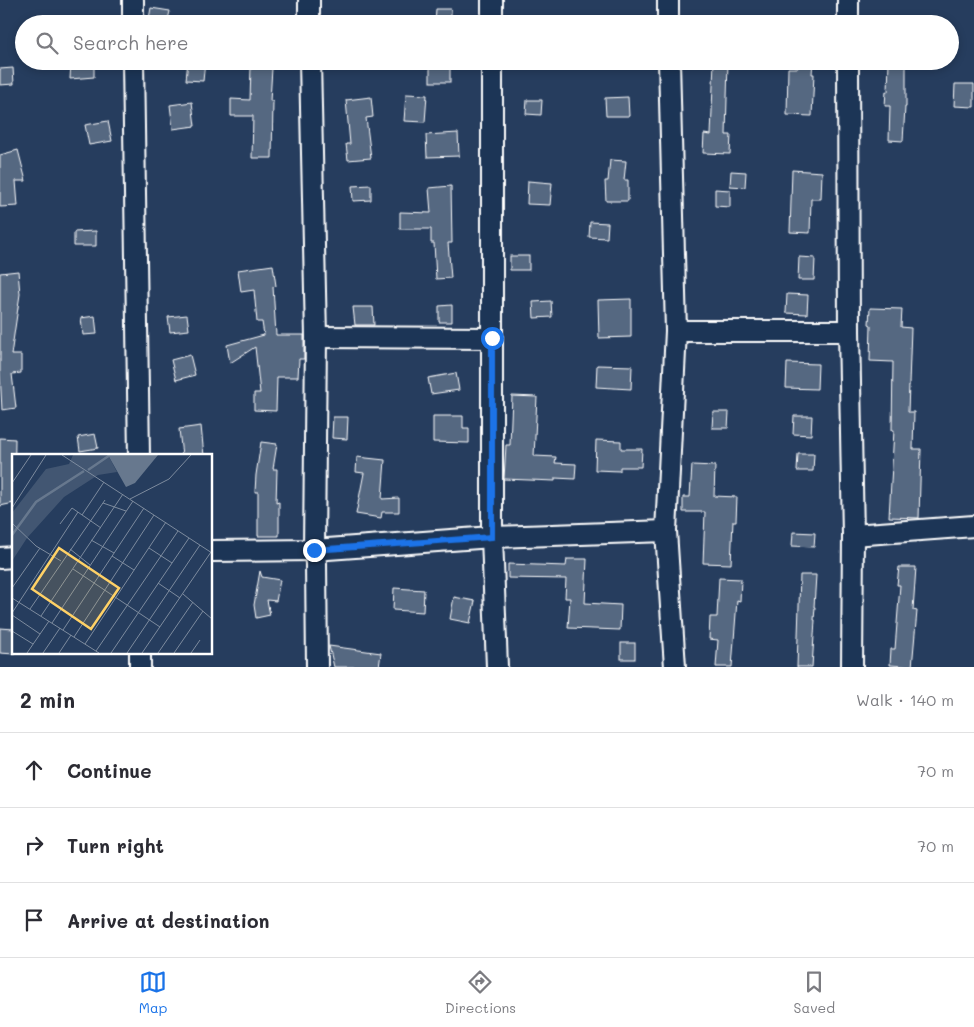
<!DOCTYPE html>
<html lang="en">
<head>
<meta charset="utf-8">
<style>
	:root { --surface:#fff; --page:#f2f2f3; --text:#2b2b33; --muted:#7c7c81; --line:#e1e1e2; --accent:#1a73e8 }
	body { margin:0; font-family:Mali,sans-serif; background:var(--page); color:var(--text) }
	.stop { position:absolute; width:15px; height:15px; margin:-11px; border:4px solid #1a73e8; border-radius:50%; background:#fff }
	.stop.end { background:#1a73e8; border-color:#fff; box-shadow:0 1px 5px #0008 }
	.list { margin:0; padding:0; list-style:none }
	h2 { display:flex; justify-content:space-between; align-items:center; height:65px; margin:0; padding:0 20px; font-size:21px }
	h2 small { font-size:16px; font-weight:400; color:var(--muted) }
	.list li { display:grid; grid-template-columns:32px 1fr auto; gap:15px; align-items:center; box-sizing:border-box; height:75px; padding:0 20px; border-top:1px solid var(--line) }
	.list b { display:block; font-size:19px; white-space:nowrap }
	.list em { font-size:16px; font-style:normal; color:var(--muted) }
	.icon { flex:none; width:28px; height:28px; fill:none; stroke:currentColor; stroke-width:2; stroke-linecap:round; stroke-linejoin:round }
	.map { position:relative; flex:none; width:974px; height:667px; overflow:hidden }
	.search { position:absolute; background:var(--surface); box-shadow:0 2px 8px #0003; left:15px; right:15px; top:15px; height:55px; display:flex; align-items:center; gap:12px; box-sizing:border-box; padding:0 18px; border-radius:28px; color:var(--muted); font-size:19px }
	.sheet { height:290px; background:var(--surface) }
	nav { display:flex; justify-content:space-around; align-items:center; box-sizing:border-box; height:70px; border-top:1px solid var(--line); background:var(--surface); font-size:14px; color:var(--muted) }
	nav a { display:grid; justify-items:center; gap:2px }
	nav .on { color:var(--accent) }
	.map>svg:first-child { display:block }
</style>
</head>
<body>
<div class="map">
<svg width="974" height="667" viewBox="0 0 974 667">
	<rect width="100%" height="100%" fill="#263d5e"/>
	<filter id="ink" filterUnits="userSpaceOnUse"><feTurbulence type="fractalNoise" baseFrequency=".02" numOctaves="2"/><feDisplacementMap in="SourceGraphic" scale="10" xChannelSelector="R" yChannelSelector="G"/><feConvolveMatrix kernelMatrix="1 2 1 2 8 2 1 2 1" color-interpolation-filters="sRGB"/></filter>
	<g filter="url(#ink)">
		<!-- building -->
		<g fill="#556781" stroke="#fff">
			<polygon points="151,8 170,11 167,24 148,24"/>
			<polygon points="436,9 451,9 451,24 435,24"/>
			<polygon points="74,61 94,61 94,77 70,79 71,63 74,64"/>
			<polygon points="188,61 205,61 203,81 186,80"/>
			<rect x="430" y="61" width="20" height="21"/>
			<polygon points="714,61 728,61 726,135 731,135 730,154 703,153 704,134 711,135"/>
			<polygon points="798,61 813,61 812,74 814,74 812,116 787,115 788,68 798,68"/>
			<polygon points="889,61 906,61 906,107 905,107 903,141 889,140 890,106 885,106 886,91 888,92"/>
			<polygon points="251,67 272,68 270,101 273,101 272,158 252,158 253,116 231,116 231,99 250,100"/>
			<polygon points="13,68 14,84 0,85 0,69"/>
			<polygon points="955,84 974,84 974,107 954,106"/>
			<polygon points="406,94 427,95 425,122 404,121"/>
			<polygon points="371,97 373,117 366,118 371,158 348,160 346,144 350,144 346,100"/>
			<polygon points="628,97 629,116 606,116 605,98"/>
			<polygon points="527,100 542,100 541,115 526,114"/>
			<polygon points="192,102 195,126 173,129 170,105"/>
			<polygon points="108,121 112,141 89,145 85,125"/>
			<polygon points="458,133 459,156 427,157 426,135"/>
			<polygon points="18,150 26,181 16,181 18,206 0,207 0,155"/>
			<polygon points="610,160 626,161 624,180 628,180 628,201 606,201 605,181 608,181"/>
			<polygon points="792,170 822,172 821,199 811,199 810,233 790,232"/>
			<polygon points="731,171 746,172 745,187 730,186"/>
			<polygon points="528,181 552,183 550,205 527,204"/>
			<polygon points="371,185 371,200 353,201 352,186"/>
			<polygon points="451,186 452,243 448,243 451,278 436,279 434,243 431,243 431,229 400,229 400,212 431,213 429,188"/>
			<polygon points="715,189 730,190 730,207 715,206"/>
			<polygon points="590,222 608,223 607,238 589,237"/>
			<polygon points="96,231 96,246 74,246 74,232"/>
			<rect x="510" y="256" width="19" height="14"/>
			<polygon points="799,257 815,258 814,280 798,280"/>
			<polygon points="273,265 276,286 273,287 276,335 304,335 304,359 299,359 298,377 277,377 276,411 254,410 254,393 260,393 255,347 230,363 227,345 264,335 262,322 257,322 254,290 241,292 238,270"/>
			<polygon points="18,271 20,294 11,355 21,355 21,373 12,374 16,408 2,410 0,372 0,273"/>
			<polygon points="787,294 808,295 807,314 786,313"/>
			<polygon points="631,299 631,337 599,338 598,300"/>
			<polygon points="551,301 552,317 534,318 533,302"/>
			<polygon points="452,305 452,322 439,322 439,306"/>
			<polygon points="353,307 373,307 374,325 355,325"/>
			<polygon points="870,308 902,309 901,327 911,328 908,412 914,412 913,449 921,449 919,518 889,517 894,430 892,430 893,362 870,361 871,325 869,324"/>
			<polygon points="187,315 189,330 170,332 168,317"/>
			<polygon points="95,316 97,334 83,335 81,318"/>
			<polygon points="190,355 195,375 176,380 171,360"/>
			<polygon points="787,363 818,364 817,389 786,388"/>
			<polygon points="597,365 632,366 631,389 596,387"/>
			<polygon points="456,373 459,390 431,394 428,378"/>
			<polygon points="512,396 537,397 534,456 556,457 555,463 576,464 575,479 555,478 555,481 504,479 506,445 510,445"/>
			<polygon points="713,412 729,412 728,428 712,428"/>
			<polygon points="433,416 463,416 463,428 469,428 469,443 433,442"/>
			<polygon points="794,416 812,416 811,435 793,434"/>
			<polygon points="333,417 348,417 347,439 332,438"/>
			<polygon points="201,426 204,456 182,456 179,429"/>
			<polygon points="95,434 98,448 80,451 78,437"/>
			<polygon points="0,438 15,439 14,503 0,506"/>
			<polygon points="596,440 621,441 621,449 642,449 641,467 620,467 620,471 595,470"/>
			<polygon points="261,442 277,444 273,469 277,469 276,503 279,502 279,536 258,536 258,492 255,492 256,475"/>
			<polygon points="798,454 814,454 813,471 797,471"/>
			<polygon points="357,457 385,460 382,499 399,498 399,512 382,512 381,518 356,514 364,473 356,472"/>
			<polygon points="692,465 715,466 714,496 737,497 736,521 733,521 731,564 703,563 705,512 683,512 683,497 690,497"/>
			<polygon points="793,532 815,533 814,547 792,546"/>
			<polygon points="567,559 587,559 585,603 621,605 620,630 568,628 570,598 565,598 566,579 508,578 508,564 566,566"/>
			<polygon points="899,567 916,567 913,610 917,611 912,667 890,665 891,649 895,649 900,585 897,585"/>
			<polygon points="260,571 262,577 280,580 276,601 267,600 270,615 256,618 254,605"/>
			<polygon points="800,575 816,575 814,607 815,607 814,620 815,620 812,667 797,667"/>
			<polygon points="719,578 741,579 740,601 737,600 732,667 716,667 718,640 709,639 710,617 717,617"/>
			<polygon points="394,588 424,590 423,612 393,610"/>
			<polygon points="454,597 475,601 470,623 450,619"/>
			<polygon points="0,628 14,629 14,654 0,653"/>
			<rect x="621" y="643" width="14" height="16"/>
			<polygon points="329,646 381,653 379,667 334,667"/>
		</g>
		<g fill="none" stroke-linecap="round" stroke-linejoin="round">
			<!-- street casing -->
			<g stroke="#fff" stroke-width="24">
				<g id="street">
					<polyline points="133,0 133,24"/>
					<polyline points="309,0 309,24"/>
					<polyline points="492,0 492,24"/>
					<polyline points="668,0 668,24"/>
					<polyline points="848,0 848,24"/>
					<polyline points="133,61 139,456"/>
					<polyline points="310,61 316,337 314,550 316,563 317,667"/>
					<polyline points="492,61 492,537 497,667"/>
					<polyline points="669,61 676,331 666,531 675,667"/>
					<polyline points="848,61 849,331 853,535 852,667"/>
					<polyline points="676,331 849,331"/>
					<polyline points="316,337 492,338"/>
					<polyline points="853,535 974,526"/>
					<polyline points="211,551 314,550 492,537 666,531"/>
					<polyline points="0,558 14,557"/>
					<polyline points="140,653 140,667"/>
				</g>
			</g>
			<!-- street -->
			<use href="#street" stroke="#1d3557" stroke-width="20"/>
		</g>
	</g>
	<g fill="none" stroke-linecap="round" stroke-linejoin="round" filter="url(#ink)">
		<!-- route -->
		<polyline stroke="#1a73e8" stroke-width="6" points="314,550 492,537 492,338"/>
	</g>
	<!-- overview -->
	<g transform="translate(12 454)">
		<rect width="200" height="200" fill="#263d5e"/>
		<path d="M 61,1 L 96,1 L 105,18 L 86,21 L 52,43 L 15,84 L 0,107 L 0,59 L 34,15 L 57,10 Z" fill="#425672"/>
		<path d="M 96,1 L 146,1 L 123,29 L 114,33 Z" fill="#67788e"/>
		<path fill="none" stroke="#67788e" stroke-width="2.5" d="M 76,16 L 98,1M 0,81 L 24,48 L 72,17"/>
		<path fill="none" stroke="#7d8b9e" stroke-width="1" d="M 50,1 L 200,99M 0,29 L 19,1M 118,45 L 157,25 L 179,1M 91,49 L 114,57M 0,54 L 34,1M 70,61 L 92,28M 0,69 L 24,92 L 49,107M 48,70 L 60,54 L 89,74M 79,86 L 102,99M 137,94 L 160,109M 58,95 L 78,111M 100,102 L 122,116M 61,115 L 148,173M 146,129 L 168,144M 0,134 L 28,94M 171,140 L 200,165M 0,144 L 87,199M 18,155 L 93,46M 0,159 L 66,58M 0,161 L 28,180M 29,162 L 111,40M 40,169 L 121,47M 51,176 L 132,54M 0,177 L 21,190M 62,183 L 142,61M 73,190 L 154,68M 84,197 L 166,77M 15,199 L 37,167M 31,199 L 48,174M 47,199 L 59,181M 99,199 L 177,84M 115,199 L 188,91M 130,199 L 199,98M 146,199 L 181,148M 162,199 L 191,157M 179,199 L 188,186"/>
		<path fill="#ffd166" fill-opacity="0.15" stroke="#ffd166" stroke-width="2.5" d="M 47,94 L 107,134 L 79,175 L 20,135 Z"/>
		<rect width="200" height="200" fill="none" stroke="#fff" stroke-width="2.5"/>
	</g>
</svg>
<div class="stop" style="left:492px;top:338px"></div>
<div class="stop end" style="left:314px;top:550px"></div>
<div class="search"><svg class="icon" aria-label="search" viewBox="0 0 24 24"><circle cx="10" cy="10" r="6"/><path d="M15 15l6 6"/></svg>Search here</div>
</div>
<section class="sheet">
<h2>2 min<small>Walk · 140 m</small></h2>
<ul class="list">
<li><svg class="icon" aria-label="ahead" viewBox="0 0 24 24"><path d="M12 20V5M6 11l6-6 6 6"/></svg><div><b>Continue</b></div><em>70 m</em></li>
<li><svg class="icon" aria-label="right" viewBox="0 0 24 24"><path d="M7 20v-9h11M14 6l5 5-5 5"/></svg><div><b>Turn right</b></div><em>70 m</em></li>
<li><svg class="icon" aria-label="arrive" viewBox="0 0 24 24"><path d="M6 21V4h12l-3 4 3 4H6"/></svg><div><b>Arrive at destination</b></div></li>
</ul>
</section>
<nav>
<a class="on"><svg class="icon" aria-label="map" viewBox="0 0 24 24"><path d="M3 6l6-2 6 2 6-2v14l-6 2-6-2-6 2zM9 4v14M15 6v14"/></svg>Map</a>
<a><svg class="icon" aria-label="directions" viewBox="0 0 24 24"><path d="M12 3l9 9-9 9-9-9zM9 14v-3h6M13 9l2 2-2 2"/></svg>Directions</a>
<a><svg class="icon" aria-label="saved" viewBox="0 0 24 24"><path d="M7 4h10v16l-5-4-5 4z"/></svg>Saved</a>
</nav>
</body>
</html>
